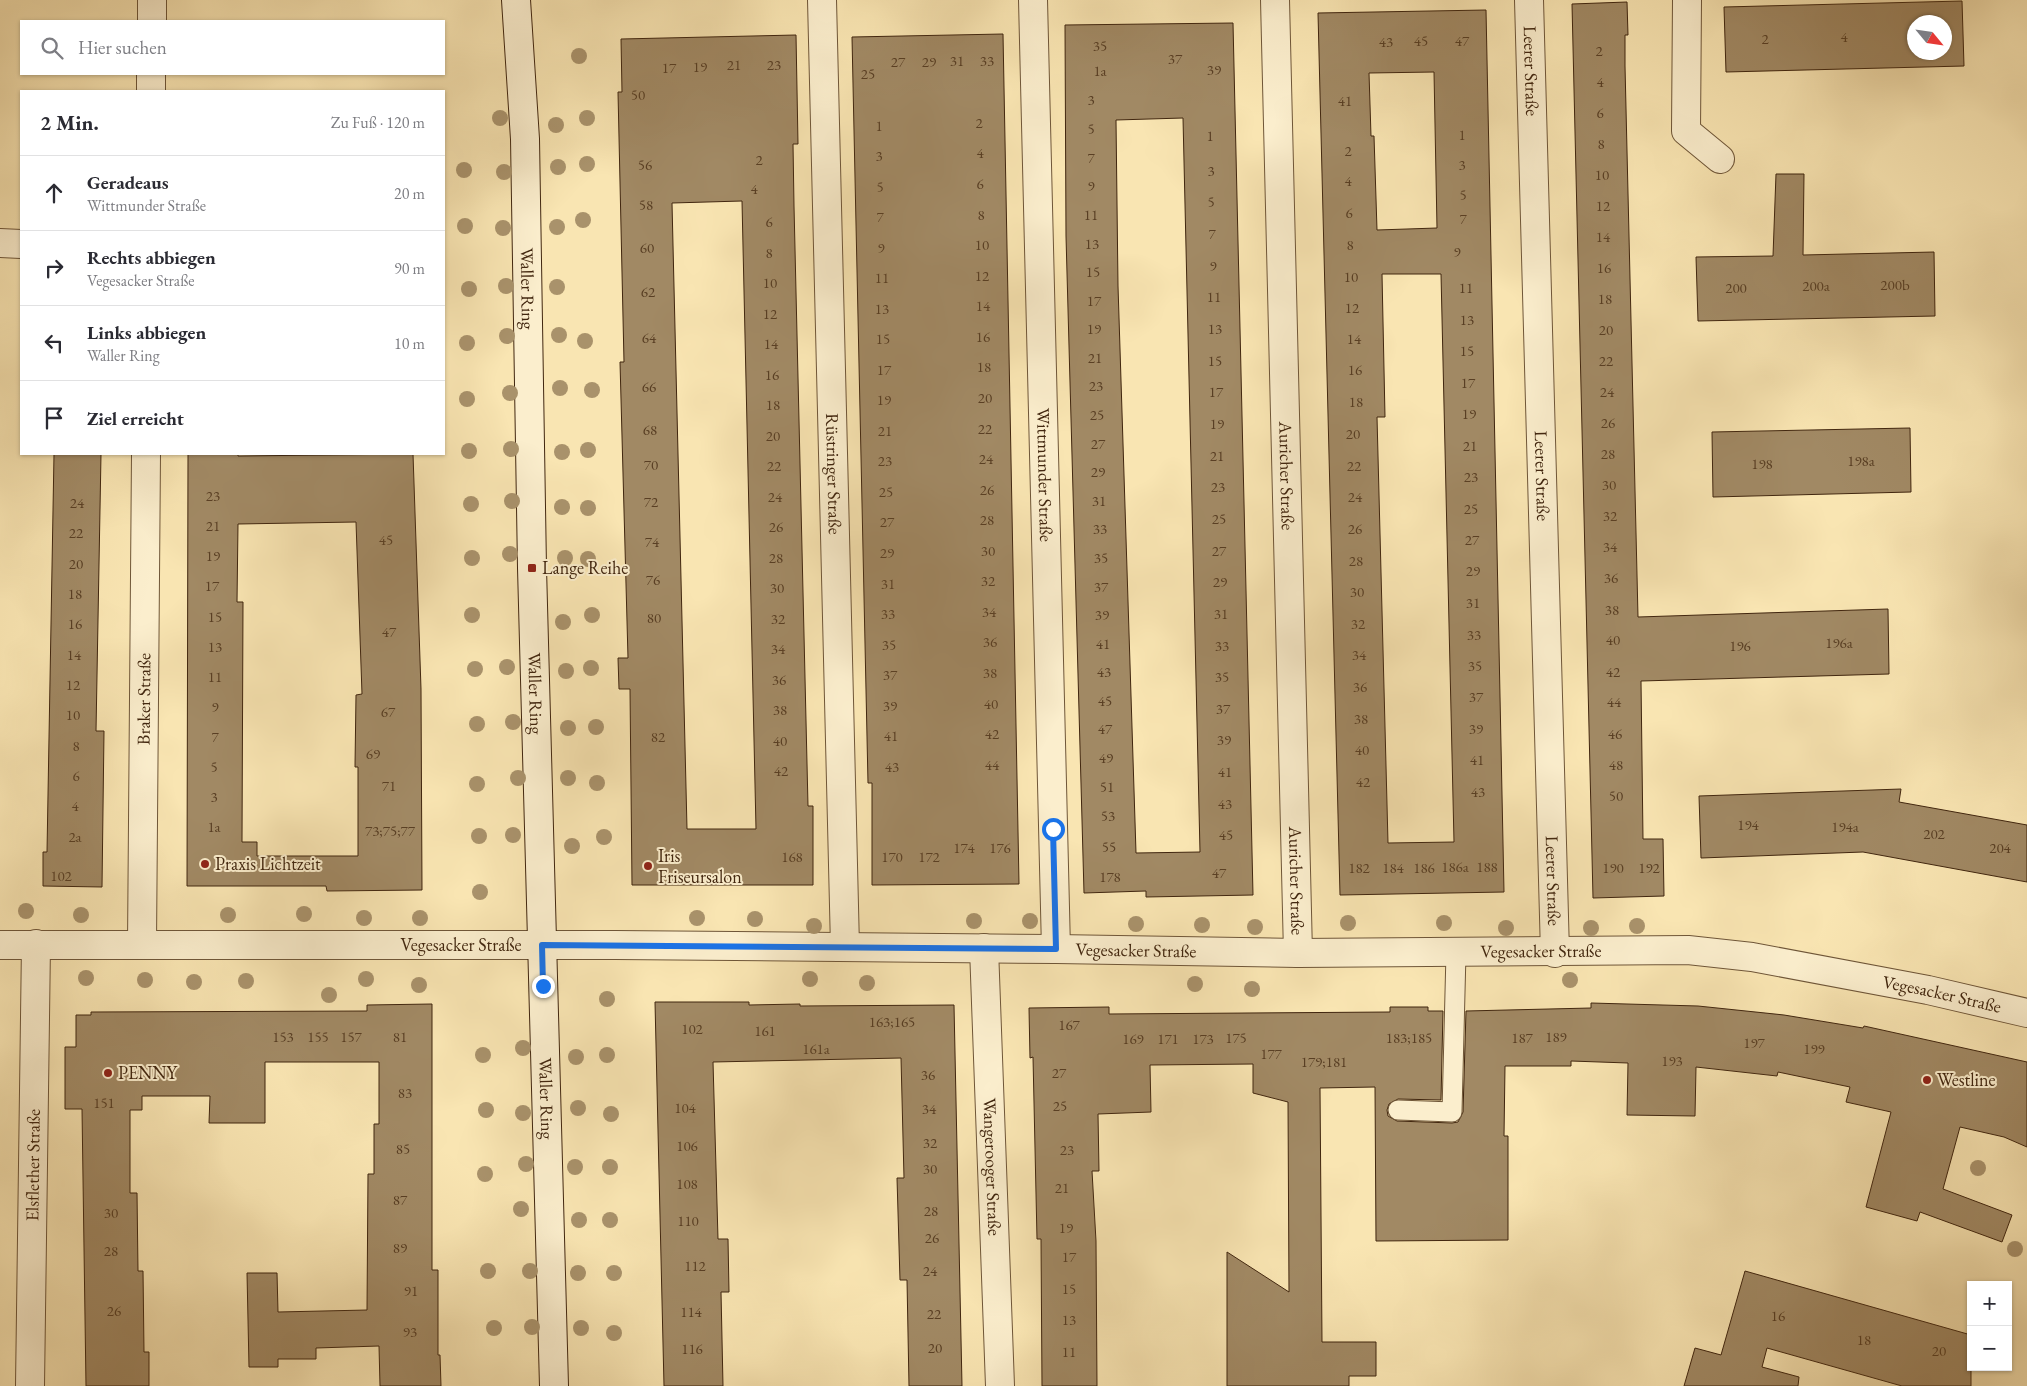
<!DOCTYPE html>
<html lang="de">
<head>
<meta charset="utf-8">
<style>
	:root { --surface:#fff; --page:#f7f7f7; --text:#2b2b33; --muted:#7c7c81; --line:#e1e1e2 }
	body { margin:0; font-family:"EB Garamond",serif; background:var(--page); color:var(--text) }
	.controls { position:absolute; right:15px; bottom:15px; display:grid; overflow:hidden; border-radius:0px; box-shadow:0 1px 4px #0004 }
	.controls button { width:45px; height:45px; display:grid; place-items:center; padding:0; border:0; border-bottom:1px solid var(--line); background:var(--surface); color:var(--text); font:25px sans-serif }
	.compass { position:absolute; left:1907px; top:15px; width:45px; height:45px; border-radius:50%; background:var(--surface); box-shadow:0 1px 4px #0004; rotate:119deg }
	.stop { position:absolute; width:15px; height:15px; margin:-11px; border:4px solid #1a73e8; border-radius:50%; background:#fff }
	.stop.end { background:#1a73e8; border-color:#fff; box-shadow:0 1px 5px #0008 }
	.list { margin:0; padding:0; list-style:none }
	h2 { display:flex; justify-content:space-between; align-items:center; height:65px; margin:0; padding:0 20px; font-size:21px }
	h2 small { font-size:16px; font-weight:400; color:var(--muted) }
	.list li { display:grid; grid-template-columns:32px 1fr auto; gap:15px; align-items:center; box-sizing:border-box; height:75px; padding:0 20px; border-top:1px solid var(--line) }
	.list b { display:block; font-size:19px; white-space:nowrap }
	.list p { margin:0; font-size:16px; white-space:nowrap; color:var(--muted) }
	.list em { font-size:16px; font-style:normal; color:var(--muted) }
	.icon { flex:none; width:28px; height:28px; fill:none; stroke:currentColor; stroke-width:2; stroke-linecap:round; stroke-linejoin:round }
	.map { position:relative; flex:none; width:2027px; height:1386px; overflow:hidden }
	.search { position:absolute; background:var(--surface); box-shadow:0 1px 4px #0004; left:20px; top:20px; width:425px; height:55px; display:flex; align-items:center; gap:12px; box-sizing:border-box; padding:0 18px; border-radius:0px; color:var(--muted); font-size:19px }
	.panel { position:absolute; background:var(--surface); box-shadow:0 1px 4px #0004; left:20px; top:90px; width:425px; height:365px; border-radius:0px }
	.map>svg:first-child { display:block }
</style>
</head>
<body>
<div class="map">
<svg width="2027" height="1386" viewBox="0 0 2027 1386">
	<rect width="100%" height="100%" fill="#f9e5b2"/>
	<filter id="stains"><feTurbulence type="fractalNoise" baseFrequency=".004" numOctaves="4"/><feColorMatrix values="0 0 0 0 .2 0 0 0 0 .09 0 0 0 0 .02 0 0 0 .5 -.17"/></filter>
	<radialGradient id="worn" r=".72"><stop offset=".6" stop-color="#630" stop-opacity="0"/><stop offset="1" stop-color="#630" stop-opacity=".3"/></radialGradient>
	<!-- building -->
	<g fill="#a18964" stroke="#41260f" fill-rule="evenodd">
		<path d="M 1962,1 L 1964,66 L 1726,72 L 1724,7 ZM 1914,22 L 1944,22 L 1944,52 L 1914,52 Z"/>
		<polygon points="1627,2 1628,35 1625,35 1625,66 1638,617 1888,609 1889,674 1641,681 1643,839 1663,839 1664,896 1593,898 1572,4"/>
		<path d="M 1486,10 L 1504,892 L 1340,895 L 1318,13 ZM 1434,72 L 1437,228 L 1377,230 L 1374,136 L 1371,136 L 1369,73 ZM 1382,274 L 1441,274 L 1454,842 L 1388,843 L 1377,417 L 1385,417 Z"/>
		<path d="M 1233,23 L 1253,895 L 1146,897 L 1146,891 L 1084,893 L 1066,236 L 1065,25 ZM 1183,118 L 1200,852 L 1136,853 L 1118,286 L 1116,120 Z"/>
		<polygon points="1003,34 1019,884 872,885 872,783 868,783 852,37"/>
		<path d="M 796,35 L 798,144 L 793,144 L 794,206 L 808,806 L 813,806 L 813,885 L 632,885 L 630,689 L 619,689 L 618,658 L 628,658 L 620,362 L 624,362 L 618,92 L 622,92 L 621,39 ZM 742,201 L 756,829 L 687,829 L 672,203 Z"/>
		<polygon points="1776,174 1804,174 1803,255 1934,252 1935,316 1698,321 1696,257 1773,256"/>
		<polygon points="1910,428 1911,492 1713,497 1712,432"/>
		<polygon points="54,454 101,454 96,731 104,731 102,887 43,886 43,852 47,852"/>
		<path d="M 188,454 L 238,454 L 238,456 L 413,454 L 421,689 L 422,890 L 327,891 L 326,886 L 187,886 ZM 356,522 L 362,694 L 356,695 L 355,767 L 358,767 L 358,856 L 257,856 L 257,842 L 242,842 L 243,602 L 237,602 L 238,524 Z"/>
		<polygon points="1901,789 1899,802 2027,825 2027,882 1863,852 1701,858 1699,796"/>
		<polygon points="655,1002 749,1002 749,1005 800,1004 800,1006 954,1005 962,1386 909,1386 907,1280 900,1280 897,1178 904,1178 901,1058 713,1062 718,1239 728,1239 729,1292 721,1292 723,1386 664,1386"/>
		<polygon points="1591,1003 1698,1006 1784,1015 1863,1028 1864,1026 2027,1062 2027,1147 2004,1137 1960,1127 1943,1189 2012,1215 2002,1242 1920,1212 1917,1221 1866,1207 1891,1112 1846,1102 1850,1087 1778,1072 1777,1076 1696,1067 1695,1116 1627,1115 1628,1063 1571,1061 1571,1066 1505,1066 1504,1136 1508,1136 1508,1240 1376,1241 1375,1087 1320,1088 1322,1342 1376,1342 1376,1376 1349,1376 1349,1386 1227,1386 1227,1252 1289,1292 1288,1102 1253,1093 1253,1064 1150,1065 1151,1112 1098,1114 1099,1171 1092,1171 1096,1241 1097,1386 1042,1386 1041,1239 1037,1239 1033,1057 1030,1058 1029,1008 1109,1007 1109,1014 1390,1012 1390,1007 1428,1007 1428,1011 1443,1011 1441,1100 1398,1099 1389,1104 1387,1110 1388,1116 1397,1121 1452,1123 1458,1122 1463,1112 1466,1011 1591,1008"/>
		<polygon points="432,1004 432,1270 438,1270 438,1355 440,1355 441,1386 380,1386 379,1346 316,1348 316,1359 278,1359 278,1367 249,1367 247,1273 277,1273 278,1312 367,1310 368,1174 374,1174 374,1124 379,1124 379,1062 265,1062 265,1123 209,1123 210,1096 142,1096 142,1110 130,1110 130,1193 137,1193 138,1271 143,1271 144,1352 149,1352 149,1386 86,1386 82,1109 65,1109 65,1047 76,1047 76,1015 91,1015 91,1012 367,1011 367,1005"/>
		<polygon points="1745,1271 1971,1335 1971,1386 1902,1386 1767,1348 1762,1367 1799,1377 1798,1386 1684,1386 1695,1348 1721,1355"/>
	</g>
	<g fill="none" stroke-linecap="round" stroke-linejoin="round">
		<!-- service casing -->
		<g stroke="#6f5638" stroke-width="21">
			<polyline id="service" points="1398,1110 1452,1112 1456,953"/>
		</g>
		<!-- minor casing -->
		<g stroke="#6f5638" stroke-width="30">
			<g id="minor">
				<path id="s1" d="M 822,0 L 845,947"/>
				<path id="s2" d="M 1033,0 L 1056,949"/>
				<path id="s3" d="M 1275,0 L 1298,953"/>
				<path id="s4" d="M 1529,0 L 1555,953"/>
				<polyline points="1687,0 1686,131 1720,159"/>
				<polyline points="152,21 152,0"/>
				<polyline points="151,91 151,74"/>
				<polyline points="0,243 21,244"/>
				<path id="s5" d="M 142,944 L 146,454"/>
				<path id="s6" d="M 0,945 L 616,945 L 1056,949 L 1298,953 L 1688,950 L 1752,957 L 1928,990 L 2027,1013"/>
				<path id="s7" d="M 984,948 L 1000,1386"/>
				<path id="s8" d="M 30,1386 L 36,944"/>
			</g>
		</g>
		<!-- secondary casing -->
		<g stroke="#41260f" stroke-width="30">
			<g id="secondary">
				<path id="s9" d="M 516,0 L 525,139 L 532,568 L 554,1386"/>
			</g>
		</g>
		<!-- service -->
		<use href="#service" stroke="#fbeecd" stroke-width="19"/>
		<!-- minor -->
		<use href="#minor" stroke="#fbeecd" stroke-width="28"/>
		<!-- secondary -->
		<use href="#secondary" stroke="#fbeecd" stroke-width="28"/>
	</g>
	<!-- trees -->
	<g fill="#a9926b">
		<circle cx="579" cy="56" r="8"/>
		<circle cx="500" cy="118" r="8"/>
		<circle cx="587" cy="118" r="8"/>
		<circle cx="556" cy="125" r="8"/>
		<circle cx="587" cy="164" r="8"/>
		<circle cx="558" cy="167" r="8"/>
		<circle cx="464" cy="170" r="8"/>
		<circle cx="504" cy="172" r="8"/>
		<circle cx="583" cy="220" r="8"/>
		<circle cx="465" cy="226" r="8"/>
		<circle cx="557" cy="227" r="8"/>
		<circle cx="503" cy="228" r="8"/>
		<circle cx="506" cy="286" r="8"/>
		<circle cx="557" cy="287" r="8"/>
		<circle cx="469" cy="289" r="8"/>
		<circle cx="559" cy="335" r="8"/>
		<circle cx="507" cy="336" r="8"/>
		<circle cx="585" cy="341" r="8"/>
		<circle cx="467" cy="343" r="8"/>
		<circle cx="560" cy="388" r="8"/>
		<circle cx="592" cy="390" r="8"/>
		<circle cx="510" cy="393" r="8"/>
		<circle cx="467" cy="399" r="8"/>
		<circle cx="511" cy="449" r="8"/>
		<circle cx="588" cy="450" r="8"/>
		<circle cx="469" cy="451" r="8"/>
		<circle cx="562" cy="452" r="8"/>
		<circle cx="512" cy="501" r="8"/>
		<circle cx="471" cy="504" r="8"/>
		<circle cx="562" cy="507" r="8"/>
		<circle cx="588" cy="508" r="8"/>
		<circle cx="510" cy="554" r="8"/>
		<circle cx="472" cy="558" r="8"/>
		<circle cx="565" cy="558" r="8"/>
		<circle cx="588" cy="559" r="8"/>
		<circle cx="472" cy="615" r="8"/>
		<circle cx="592" cy="615" r="8"/>
		<circle cx="563" cy="622" r="8"/>
		<circle cx="507" cy="667" r="8"/>
		<circle cx="591" cy="668" r="8"/>
		<circle cx="475" cy="669" r="8"/>
		<circle cx="566" cy="671" r="8"/>
		<circle cx="513" cy="722" r="8"/>
		<circle cx="477" cy="724" r="8"/>
		<circle cx="596" cy="727" r="8"/>
		<circle cx="568" cy="728" r="8"/>
		<circle cx="518" cy="778" r="8"/>
		<circle cx="568" cy="778" r="8"/>
		<circle cx="597" cy="783" r="8"/>
		<circle cx="477" cy="784" r="8"/>
		<circle cx="513" cy="835" r="8"/>
		<circle cx="479" cy="836" r="8"/>
		<circle cx="604" cy="837" r="8"/>
		<circle cx="572" cy="846" r="8"/>
		<circle cx="480" cy="892" r="8"/>
		<circle cx="26" cy="911" r="8"/>
		<circle cx="304" cy="914" r="8"/>
		<circle cx="81" cy="915" r="8"/>
		<circle cx="228" cy="915" r="8"/>
		<circle cx="364" cy="918" r="8"/>
		<circle cx="420" cy="918" r="8"/>
		<circle cx="697" cy="918" r="8"/>
		<circle cx="755" cy="919" r="8"/>
		<circle cx="974" cy="921" r="8"/>
		<circle cx="1030" cy="921" r="8"/>
		<circle cx="1348" cy="923" r="8"/>
		<circle cx="1444" cy="923" r="8"/>
		<circle cx="1136" cy="924" r="8"/>
		<circle cx="1202" cy="925" r="8"/>
		<circle cx="814" cy="926" r="8"/>
		<circle cx="1637" cy="926" r="8"/>
		<circle cx="1255" cy="927" r="8"/>
		<circle cx="1506" cy="928" r="8"/>
		<circle cx="1591" cy="928" r="8"/>
		<circle cx="86" cy="978" r="8"/>
		<circle cx="366" cy="979" r="8"/>
		<circle cx="810" cy="979" r="8"/>
		<circle cx="145" cy="980" r="8"/>
		<circle cx="1570" cy="980" r="8"/>
		<circle cx="246" cy="981" r="8"/>
		<circle cx="194" cy="982" r="8"/>
		<circle cx="867" cy="983" r="8"/>
		<circle cx="1195" cy="984" r="8"/>
		<circle cx="419" cy="985" r="8"/>
		<circle cx="1252" cy="989" r="8"/>
		<circle cx="329" cy="995" r="8"/>
		<circle cx="607" cy="999" r="8"/>
		<circle cx="523" cy="1048" r="8"/>
		<circle cx="483" cy="1055" r="8"/>
		<circle cx="607" cy="1055" r="8"/>
		<circle cx="576" cy="1057" r="8"/>
		<circle cx="578" cy="1108" r="8"/>
		<circle cx="486" cy="1110" r="8"/>
		<circle cx="523" cy="1113" r="8"/>
		<circle cx="611" cy="1114" r="8"/>
		<circle cx="526" cy="1164" r="8"/>
		<circle cx="575" cy="1167" r="8"/>
		<circle cx="610" cy="1167" r="8"/>
		<circle cx="1978" cy="1168" r="8"/>
		<circle cx="485" cy="1174" r="8"/>
		<circle cx="521" cy="1209" r="8"/>
		<circle cx="579" cy="1220" r="8"/>
		<circle cx="610" cy="1220" r="8"/>
		<circle cx="2015" cy="1249" r="8"/>
		<circle cx="488" cy="1271" r="8"/>
		<circle cx="530" cy="1271" r="8"/>
		<circle cx="578" cy="1273" r="8"/>
		<circle cx="614" cy="1273" r="8"/>
		<circle cx="532" cy="1327" r="8"/>
		<circle cx="494" cy="1328" r="8"/>
		<circle cx="581" cy="1328" r="8"/>
		<circle cx="614" cy="1333" r="8"/>
	</g>
	<g fill="none" stroke-linecap="round" stroke-linejoin="round">
		<!-- route -->
		<polyline stroke="#1a73e8" stroke-width="6" points="543,986 542,945 1056,949 1053,829"/>
	</g>
	<!-- markers -->
	<g fill="#8f2418" stroke="#fbeecd" stroke-width="2">
		<rect x="527" y="563" width="10" height="10" rx="2.5"/>
		<circle cx="205" cy="864" r="5"/>
		<circle cx="648" cy="866" r="5"/>
		<circle cx="108" cy="1073" r="5"/>
		<circle cx="1927" cy="1080" r="5"/>
	</g>
	<g text-anchor="middle" stroke-width="4" stroke-linejoin="round" paint-order="stroke">
		<!-- number labels -->
		<g font-size="15" fill="#593f24">
			<text x="1844" y="42">4</text>
			<text x="1765" y="44">2</text>
			<text x="1421" y="46">45</text>
			<text x="1462" y="46">47</text>
			<text x="1386" y="47">43</text>
			<text x="1100" y="51">35</text>
			<text x="1599" y="56">2</text>
			<text x="1175" y="64">37</text>
			<text x="957" y="66">31</text>
			<text x="987" y="66">33</text>
			<text x="898" y="67">27</text>
			<text x="929" y="67">29</text>
			<text x="734" y="70">21</text>
			<text x="774" y="70">23</text>
			<text x="700" y="72">19</text>
			<text x="669" y="73">17</text>
			<text x="1214" y="75">39</text>
			<text x="1100" y="76">1a</text>
			<text x="868" y="79">25</text>
			<text x="1600" y="87">4</text>
			<text x="638" y="100">50</text>
			<text x="1091" y="105">3</text>
			<text x="1345" y="106">41</text>
			<text x="1600" y="118">6</text>
			<text x="979" y="128">2</text>
			<text x="879" y="131">1</text>
			<text x="1091" y="134">5</text>
			<text x="1462" y="140">1</text>
			<text x="1210" y="141">1</text>
			<text x="1601" y="149">8</text>
			<text x="1348" y="156">2</text>
			<text x="980" y="158">4</text>
			<text x="879" y="161">3</text>
			<text x="1091" y="163">7</text>
			<text x="759" y="165">2</text>
			<text x="645" y="170">56</text>
			<text x="1462" y="170">3</text>
			<text x="1211" y="176">3</text>
			<text x="1602" y="180">10</text>
			<text x="1348" y="186">4</text>
			<text x="980" y="189">6</text>
			<text x="1091" y="191">9</text>
			<text x="880" y="192">5</text>
			<text x="754" y="194">4</text>
			<text x="1463" y="200">5</text>
			<text x="1211" y="207">5</text>
			<text x="646" y="210">58</text>
			<text x="1603" y="211">12</text>
			<text x="1349" y="218">6</text>
			<text x="981" y="220">8</text>
			<text x="1091" y="220">11</text>
			<text x="880" y="222">7</text>
			<text x="1463" y="224">7</text>
			<text x="769" y="227">6</text>
			<text x="1212" y="239">7</text>
			<text x="1603" y="242">14</text>
			<text x="1092" y="249">13</text>
			<text x="982" y="250">10</text>
			<text x="1350" y="250">8</text>
			<text x="647" y="253">60</text>
			<text x="881" y="253">9</text>
			<text x="1457" y="257">9</text>
			<text x="769" y="258">8</text>
			<text x="1213" y="271">9</text>
			<text x="1604" y="273">16</text>
			<text x="1093" y="277">15</text>
			<text x="982" y="281">12</text>
			<text x="1351" y="282">10</text>
			<text x="882" y="283">11</text>
			<text x="770" y="288">10</text>
			<text x="1895" y="290">200b</text>
			<text x="1816" y="291">200a</text>
			<text x="1466" y="293">11</text>
			<text x="1736" y="293">200</text>
			<text x="648" y="297">62</text>
			<text x="1214" y="302">11</text>
			<text x="1605" y="304">18</text>
			<text x="1094" y="306">17</text>
			<text x="983" y="311">14</text>
			<text x="1352" y="313">12</text>
			<text x="882" y="314">13</text>
			<text x="770" y="319">12</text>
			<text x="1467" y="325">13</text>
			<text x="1094" y="334">19</text>
			<text x="1215" y="334">13</text>
			<text x="1606" y="335">20</text>
			<text x="983" y="342">16</text>
			<text x="649" y="343">64</text>
			<text x="883" y="344">15</text>
			<text x="1354" y="344">14</text>
			<text x="771" y="349">14</text>
			<text x="1467" y="356">15</text>
			<text x="1095" y="363">21</text>
			<text x="1215" y="366">15</text>
			<text x="1606" y="366">22</text>
			<text x="984" y="372">18</text>
			<text x="884" y="375">17</text>
			<text x="1355" y="375">16</text>
			<text x="772" y="380">16</text>
			<text x="1468" y="388">17</text>
			<text x="1096" y="391">23</text>
			<text x="649" y="392">66</text>
			<text x="1216" y="397">17</text>
			<text x="1607" y="397">24</text>
			<text x="985" y="403">20</text>
			<text x="884" y="405">19</text>
			<text x="1356" y="407">18</text>
			<text x="773" y="410">18</text>
			<text x="1469" y="419">19</text>
			<text x="1097" y="420">25</text>
			<text x="1608" y="428">26</text>
			<text x="1217" y="429">19</text>
			<text x="985" y="434">22</text>
			<text x="650" y="435">68</text>
			<text x="885" y="436">21</text>
			<text x="1353" y="439">20</text>
			<text x="773" y="441">20</text>
			<text x="1098" y="449">27</text>
			<text x="1470" y="451">21</text>
			<text x="1608" y="459">28</text>
			<text x="1217" y="461">21</text>
			<text x="986" y="464">24</text>
			<text x="885" y="466">23</text>
			<text x="1861" y="466">198a</text>
			<text x="1762" y="469">198</text>
			<text x="651" y="470">70</text>
			<text x="774" y="471">22</text>
			<text x="1354" y="471">22</text>
			<text x="1098" y="477">29</text>
			<text x="1471" y="482">23</text>
			<text x="1609" y="490">30</text>
			<text x="1218" y="492">23</text>
			<text x="987" y="495">26</text>
			<text x="886" y="497">25</text>
			<text x="213" y="501">23</text>
			<text x="775" y="502">24</text>
			<text x="1355" y="502">24</text>
			<text x="1099" y="506">31</text>
			<text x="651" y="507">72</text>
			<text x="77" y="508">24</text>
			<text x="1471" y="514">25</text>
			<text x="1610" y="521">32</text>
			<text x="1219" y="524">25</text>
			<text x="987" y="525">28</text>
			<text x="887" y="527">27</text>
			<text x="213" y="531">21</text>
			<text x="776" y="532">26</text>
			<text x="1100" y="534">33</text>
			<text x="1355" y="534">26</text>
			<text x="76" y="538">22</text>
			<text x="386" y="545">45</text>
			<text x="1472" y="545">27</text>
			<text x="652" y="547">74</text>
			<text x="1610" y="552">34</text>
			<text x="988" y="556">30</text>
			<text x="1219" y="556">27</text>
			<text x="887" y="558">29</text>
			<text x="213" y="561">19</text>
			<text x="776" y="563">28</text>
			<text x="1101" y="563">35</text>
			<text x="1356" y="566">28</text>
			<text x="76" y="569">20</text>
			<text x="1473" y="576">29</text>
			<text x="1611" y="583">36</text>
			<text x="653" y="585">76</text>
			<text x="988" y="586">32</text>
			<text x="1220" y="587">29</text>
			<text x="888" y="589">31</text>
			<text x="212" y="591">17</text>
			<text x="1101" y="592">37</text>
			<text x="777" y="593">30</text>
			<text x="1357" y="597">30</text>
			<text x="75" y="599">18</text>
			<text x="1473" y="608">31</text>
			<text x="1612" y="615">38</text>
			<text x="989" y="617">34</text>
			<text x="888" y="619">33</text>
			<text x="1221" y="619">31</text>
			<text x="1102" y="620">39</text>
			<text x="215" y="622">15</text>
			<text x="654" y="623">80</text>
			<text x="778" y="624">32</text>
			<text x="75" y="629">16</text>
			<text x="1358" y="629">32</text>
			<text x="389" y="637">47</text>
			<text x="1474" y="640">33</text>
			<text x="1613" y="645">40</text>
			<text x="990" y="647">36</text>
			<text x="1839" y="648">196a</text>
			<text x="1103" y="649">41</text>
			<text x="889" y="650">35</text>
			<text x="1222" y="651">33</text>
			<text x="1740" y="651">196</text>
			<text x="215" y="652">13</text>
			<text x="778" y="654">34</text>
			<text x="74" y="660">14</text>
			<text x="1359" y="660">34</text>
			<text x="1475" y="671">35</text>
			<text x="1104" y="677">43</text>
			<text x="1613" y="677">42</text>
			<text x="990" y="678">38</text>
			<text x="890" y="680">37</text>
			<text x="215" y="682">11</text>
			<text x="1222" y="682">35</text>
			<text x="779" y="685">36</text>
			<text x="73" y="690">12</text>
			<text x="1360" y="692">36</text>
			<text x="1476" y="702">37</text>
			<text x="1105" y="706">45</text>
			<text x="1614" y="707">44</text>
			<text x="991" y="709">40</text>
			<text x="890" y="711">39</text>
			<text x="215" y="712">9</text>
			<text x="1223" y="714">37</text>
			<text x="780" y="715">38</text>
			<text x="388" y="717">67</text>
			<text x="73" y="720">10</text>
			<text x="1361" y="724">38</text>
			<text x="1105" y="734">47</text>
			<text x="1476" y="734">39</text>
			<text x="992" y="739">42</text>
			<text x="1615" y="739">46</text>
			<text x="891" y="741">41</text>
			<text x="215" y="742">7</text>
			<text x="658" y="742">82</text>
			<text x="1224" y="745">39</text>
			<text x="780" y="746">40</text>
			<text x="76" y="751">8</text>
			<text x="1362" y="755">40</text>
			<text x="373" y="759">69</text>
			<text x="1106" y="763">49</text>
			<text x="1477" y="765">41</text>
			<text x="992" y="770">44</text>
			<text x="1616" y="770">48</text>
			<text x="214" y="772">5</text>
			<text x="892" y="772">43</text>
			<text x="781" y="776">42</text>
			<text x="1225" y="777">41</text>
			<text x="76" y="781">6</text>
			<text x="1363" y="787">42</text>
			<text x="389" y="791">71</text>
			<text x="1107" y="792">51</text>
			<text x="1478" y="797">43</text>
			<text x="1616" y="801">50</text>
			<text x="214" y="802">3</text>
			<text x="1225" y="809">43</text>
			<text x="75" y="811">4</text>
			<text x="1108" y="821">53</text>
			<text x="1748" y="830">194</text>
			<text x="214" y="832">1a</text>
			<text x="1845" y="832">194a</text>
			<text x="390" y="836">73;75;77</text>
			<text x="1934" y="839">202</text>
			<text x="1226" y="840">45</text>
			<text x="75" y="842">2a</text>
			<text x="1109" y="852">55</text>
			<text x="964" y="853">174</text>
			<text x="1000" y="853">176</text>
			<text x="2000" y="853">204</text>
			<text x="792" y="862">168</text>
			<text x="892" y="862">170</text>
			<text x="929" y="862">172</text>
			<text x="1455" y="872">186a</text>
			<text x="1487" y="872">188</text>
			<text x="1359" y="873">182</text>
			<text x="1393" y="873">184</text>
			<text x="1424" y="873">186</text>
			<text x="1613" y="873">190</text>
			<text x="1649" y="873">192</text>
			<text x="1219" y="878">47</text>
			<text x="61" y="881">102</text>
			<text x="1110" y="882">178</text>
			<text x="892" y="1027">163;165</text>
			<text x="1069" y="1030">167</text>
			<text x="692" y="1034">102</text>
			<text x="765" y="1036">161</text>
			<text x="283" y="1042">153</text>
			<text x="318" y="1042">155</text>
			<text x="351" y="1042">157</text>
			<text x="400" y="1042">81</text>
			<text x="1556" y="1042">189</text>
			<text x="1236" y="1043">175</text>
			<text x="1409" y="1043">183;185</text>
			<text x="1522" y="1043">187</text>
			<text x="1133" y="1044">169</text>
			<text x="1168" y="1044">171</text>
			<text x="1203" y="1044">173</text>
			<text x="1754" y="1048">197</text>
			<text x="816" y="1054">161a</text>
			<text x="1814" y="1054">199</text>
			<text x="1271" y="1059">177</text>
			<text x="1672" y="1066">193</text>
			<text x="1324" y="1067">179;181</text>
			<text x="1059" y="1078">27</text>
			<text x="928" y="1080">36</text>
			<text x="405" y="1098">83</text>
			<text x="104" y="1108">151</text>
			<text x="1060" y="1111">25</text>
			<text x="685" y="1113">104</text>
			<text x="929" y="1114">34</text>
			<text x="930" y="1148">32</text>
			<text x="687" y="1151">106</text>
			<text x="403" y="1154">85</text>
			<text x="1067" y="1155">23</text>
			<text x="930" y="1174">30</text>
			<text x="687" y="1189">108</text>
			<text x="1062" y="1193">21</text>
			<text x="400" y="1205">87</text>
			<text x="931" y="1216">28</text>
			<text x="111" y="1218">30</text>
			<text x="688" y="1226">110</text>
			<text x="1066" y="1233">19</text>
			<text x="932" y="1243">26</text>
			<text x="400" y="1253">89</text>
			<text x="111" y="1256">28</text>
			<text x="1069" y="1262">17</text>
			<text x="695" y="1271">112</text>
			<text x="930" y="1276">24</text>
			<text x="1069" y="1294">15</text>
			<text x="411" y="1296">91</text>
			<text x="114" y="1316">26</text>
			<text x="691" y="1317">114</text>
			<text x="934" y="1319">22</text>
			<text x="1778" y="1321">16</text>
			<text x="1069" y="1325">13</text>
			<text x="410" y="1337">93</text>
			<text x="1864" y="1345">18</text>
			<text x="935" y="1353">20</text>
			<text x="692" y="1354">116</text>
			<text x="1939" y="1356">20</text>
			<text x="1069" y="1357">11</text>
		</g>
		<!-- street labels -->
		<g font-size="18" fill="#41260f" stroke="#fbeecd">
			<text dy="6" stroke="none"><textPath href="#s4" startOffset="71">Leerer Straße</textPath></text>
			<text dy="6" stroke="none"><textPath href="#s9" startOffset="289">Waller Ring</textPath></text>
			<text dy="6" stroke="none"><textPath href="#s1" startOffset="474">Rüstringer Straße</textPath></text>
			<text dy="6" stroke="none"><textPath href="#s2" startOffset="475">Wittmunder Straße</textPath></text>
			<text dy="6" stroke="none"><textPath href="#s3" startOffset="476">Auricher Straße</textPath></text>
			<text dy="6" stroke="none"><textPath href="#s4" startOffset="476">Leerer Straße</textPath></text>
			<text dy="6" stroke="none"><textPath href="#s9" startOffset="694">Waller Ring</textPath></text>
			<text dy="6" stroke="none"><textPath href="#s5" startOffset="245">Braker Straße</textPath></text>
			<text dy="6" stroke="none"><textPath href="#s3" startOffset="881">Auricher Straße</textPath></text>
			<text dy="6" stroke="none"><textPath href="#s4" startOffset="881">Leerer Straße</textPath></text>
			<text dy="6" stroke="none"><textPath href="#s6" startOffset="461">Vegesacker Straße</textPath></text>
			<text dy="6" stroke="none"><textPath href="#s6" startOffset="1136">Vegesacker Straße</textPath></text>
			<text dy="6" stroke="none"><textPath href="#s6" startOffset="1541">Vegesacker Straße</textPath></text>
			<text dy="6" stroke="none"><textPath href="#s6" startOffset="1946">Vegesacker Straße</textPath></text>
			<text dy="6" stroke="none"><textPath href="#s9" startOffset="1099">Waller Ring</textPath></text>
			<text dy="6" stroke="none"><textPath href="#s8" startOffset="221">Elsflether Straße</textPath></text>
			<text dy="6" stroke="none"><textPath href="#s7" startOffset="219">Wangerooger Straße</textPath></text>
		</g>
		<!-- poi labels -->
		<g font-size="18" fill="#41260f" stroke="#fbeecd" text-anchor="start">
			<text x="542" y="574">Lange Reihe</text>
			<text x="658" y="862">Iris<tspan x="658" dy="21">Friseursalon</tspan></text>
			<text x="215" y="870">Praxis Lichtzeit</text>
			<text x="118" y="1079">PENNY</text>
			<text x="1937" y="1086">Westline</text>
		</g>
	</g>
	<rect width="100%" height="100%" filter="url(#stains)"/>
	<rect width="100%" height="100%" fill="url(#worn)"/>
</svg>
<div class="controls">
<button>+</button>
<button>−</button>
</div>
<svg class="compass" viewBox="-18 -18 36 36"><path d="M0-13l5 13h-10z" fill="#e53935"/><path d="M0 13l5-13h-10z" fill="#7c7c81"/></svg>
<div class="stop" style="left:1053px;top:829px"></div>
<div class="stop end" style="left:543px;top:986px"></div>
<div class="search"><svg class="icon" aria-label="search" viewBox="0 0 24 24"><circle cx="10" cy="10" r="6"/><path d="M15 15l6 6"/></svg>Hier suchen</div>
<section class="panel">
<h2>2 Min.<small>Zu Fuß · 120 m</small></h2>
<ul class="list">
<li><svg class="icon" aria-label="ahead" viewBox="0 0 24 24"><path d="M12 20V5M6 11l6-6 6 6"/></svg><div><b>Geradeaus</b><p>Wittmunder Straße</p></div><em>20 m</em></li>
<li><svg class="icon" aria-label="right" viewBox="0 0 24 24"><path d="M7 20v-9h11M14 6l5 5-5 5"/></svg><div><b>Rechts abbiegen</b><p>Vegesacker Straße</p></div><em>90 m</em></li>
<li><svg class="icon" aria-label="left" viewBox="0 0 24 24"><path d="M17 20v-9H6M10 6l-5 5 5 5"/></svg><div><b>Links abbiegen</b><p>Waller Ring</p></div><em>10 m</em></li>
<li><svg class="icon" aria-label="arrive" viewBox="0 0 24 24"><path d="M6 21V4h12l-3 4 3 4H6"/></svg><div><b>Ziel erreicht</b></div></li>
</ul>
</section>
</div>
</body>
</html>
